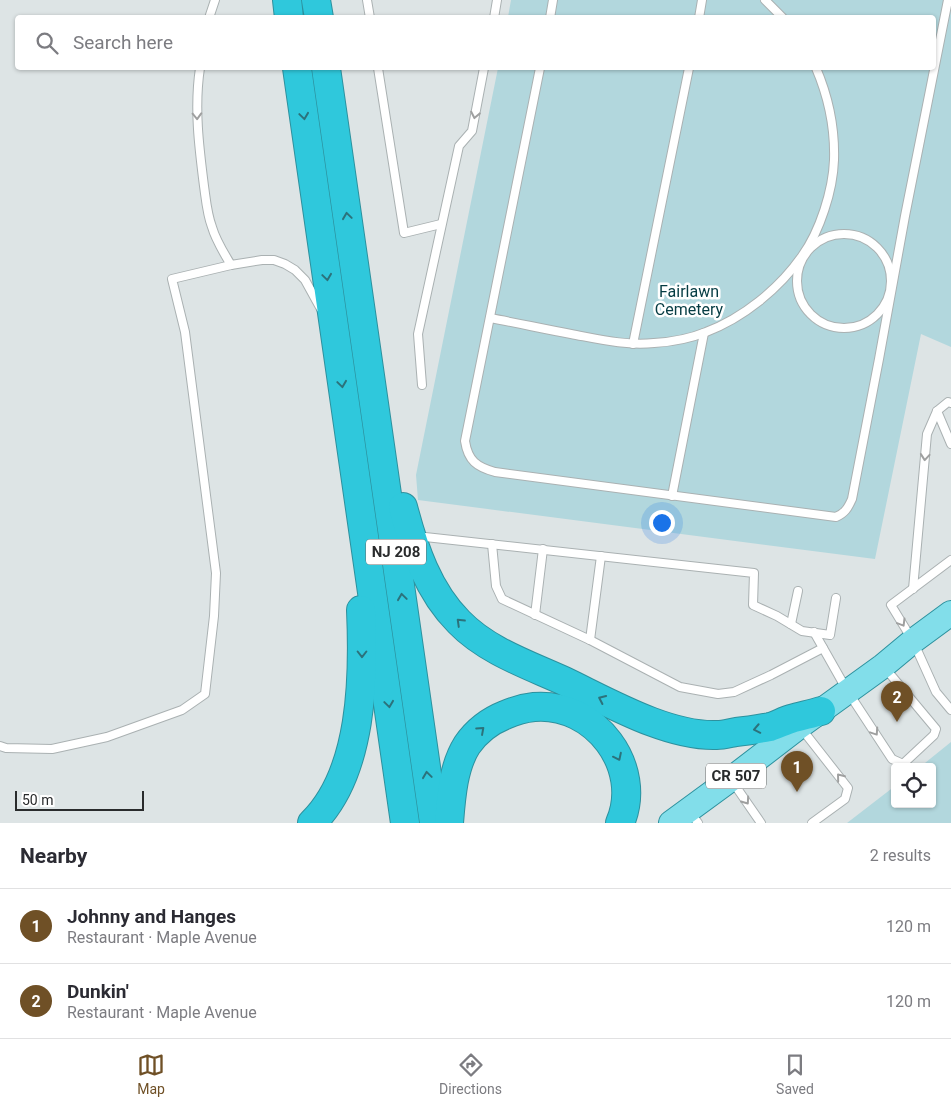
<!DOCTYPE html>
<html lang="en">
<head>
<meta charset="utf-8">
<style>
	:root { --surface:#fff; --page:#f7f7f7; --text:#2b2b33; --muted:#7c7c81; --line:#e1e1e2; --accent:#6f5026 }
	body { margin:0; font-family:Roboto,sans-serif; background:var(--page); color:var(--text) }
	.controls { position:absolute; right:15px; bottom:15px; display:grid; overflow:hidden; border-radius:5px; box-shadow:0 1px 4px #0004 }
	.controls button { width:45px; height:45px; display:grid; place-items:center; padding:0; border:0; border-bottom:1px solid var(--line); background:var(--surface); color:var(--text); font:25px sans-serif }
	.scale { position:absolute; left:15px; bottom:12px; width:129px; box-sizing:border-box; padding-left:5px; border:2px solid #292b2c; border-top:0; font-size:14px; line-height:18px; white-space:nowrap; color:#292b2c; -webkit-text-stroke:4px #fff; paint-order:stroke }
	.you { position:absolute; left:661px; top:522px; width:18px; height:18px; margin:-12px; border:4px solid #fff; border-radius:50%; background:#1a73e8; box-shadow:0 0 0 8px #1a73e833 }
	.badge { display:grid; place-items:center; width:32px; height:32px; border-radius:50%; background:var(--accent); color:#fff; font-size:16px; font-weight:700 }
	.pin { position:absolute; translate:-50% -41px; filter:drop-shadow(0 1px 2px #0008) }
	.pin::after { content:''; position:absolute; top:26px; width:18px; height:15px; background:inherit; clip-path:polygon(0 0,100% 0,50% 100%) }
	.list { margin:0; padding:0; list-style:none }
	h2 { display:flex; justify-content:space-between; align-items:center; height:65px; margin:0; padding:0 20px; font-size:21px }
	h2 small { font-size:16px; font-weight:400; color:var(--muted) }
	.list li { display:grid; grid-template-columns:32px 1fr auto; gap:15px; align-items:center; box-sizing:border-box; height:75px; padding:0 20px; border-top:1px solid var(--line) }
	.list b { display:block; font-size:19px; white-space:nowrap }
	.list p { margin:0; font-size:16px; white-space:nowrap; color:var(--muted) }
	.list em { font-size:16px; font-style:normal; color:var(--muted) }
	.icon { flex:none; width:28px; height:28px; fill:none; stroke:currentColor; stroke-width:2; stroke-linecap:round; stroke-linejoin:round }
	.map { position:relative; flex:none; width:951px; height:823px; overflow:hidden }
	.search { position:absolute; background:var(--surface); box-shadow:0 1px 4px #0004; left:15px; right:15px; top:15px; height:55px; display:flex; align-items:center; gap:12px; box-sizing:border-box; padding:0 18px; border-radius:5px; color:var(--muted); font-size:19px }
	.sheet { height:215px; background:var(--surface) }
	nav { display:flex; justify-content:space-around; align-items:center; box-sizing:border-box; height:70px; border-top:1px solid var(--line); background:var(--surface); font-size:14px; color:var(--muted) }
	nav a { display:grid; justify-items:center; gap:2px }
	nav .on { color:var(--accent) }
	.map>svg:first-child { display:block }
</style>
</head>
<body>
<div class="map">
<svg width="951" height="823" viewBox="0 0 951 823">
	<rect width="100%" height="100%" fill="#dde4e5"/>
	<!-- green -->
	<g fill="#b2d7dd">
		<polygon points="511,0 951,0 951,347 921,334 875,559 418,500 416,475 498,68 934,68 934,18 508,17"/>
		<polygon points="951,742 951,823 847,823 895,786 895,804 932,804 932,767 920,767"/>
	</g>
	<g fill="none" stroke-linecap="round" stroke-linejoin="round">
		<!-- lane casing -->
		<g stroke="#aab1b2" stroke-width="10">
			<g id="lane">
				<polyline points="367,0 370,18"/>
				<polyline points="765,0 783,18"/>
				<polyline points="209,18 215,0"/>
				<polyline points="494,18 497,0"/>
				<polyline points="550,18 553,0"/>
				<polyline points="699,18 702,0"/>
				<path d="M 200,68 C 194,107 199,147 204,186 C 206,200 207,214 212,227 C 216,241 224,253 231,265"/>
				<polyline points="378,68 404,233 441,224"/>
				<path d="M 540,68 L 465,441 C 468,461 477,467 495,472 L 836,517 C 845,513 848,508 852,499 L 879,359 L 905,216 L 948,0"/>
				<circle cx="844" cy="281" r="47"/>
				<path d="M 490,318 C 517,323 544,329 571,334 C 598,339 626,346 654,343 C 671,342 689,339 706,332 C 743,318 779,289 802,256 C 820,231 833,190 834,160 C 835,128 828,96 816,68"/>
				<polyline points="633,344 689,68"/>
				<polyline points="422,385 418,334 459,146 472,131 484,68"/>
				<polyline points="937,411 951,444"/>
				<polyline points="672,496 704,333"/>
				<polyline points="416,536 754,573 753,605 777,616 802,631 830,635 836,598"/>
				<polyline points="492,544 496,586 502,599 590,640 680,687 718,694 734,692 771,675 823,648"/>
				<polyline points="951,560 891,605 913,641 936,692 951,710"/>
				<polyline points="913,589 927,434 937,411 948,402 951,403"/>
				<polyline points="535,615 543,549"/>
				<polyline points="791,624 798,591"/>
				<polyline points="814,632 848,692 892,759 903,764 934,735 936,729 885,668"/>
				<polyline points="590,640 601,556"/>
				<polyline points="801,728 848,788 845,799 812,823"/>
				<polyline points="0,746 6,748 52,749 107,737 182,710 205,694 214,616 216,573 185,332 172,279 231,265 262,260 274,260 285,264 295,270 305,280 321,309"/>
				<polyline points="732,781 761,823"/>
				<polyline points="689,811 698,823"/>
			</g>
		</g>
		<!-- primary casing -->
		<g stroke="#2d919e" stroke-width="26">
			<polyline id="primary" points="671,823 731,779 800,726 883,666 913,641 951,613"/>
		</g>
		<!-- highway casing -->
		<g stroke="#2d919e" stroke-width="30">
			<g id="highway">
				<polyline points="287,0 289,18"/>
				<polyline points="316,0 319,18"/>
				<polyline points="297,68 405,823"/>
				<polyline points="326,68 434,823"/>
				<path d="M 403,507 C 414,549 428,591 459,622 C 487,651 529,665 564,681 C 608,702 668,737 717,735 C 723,735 730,733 736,732 C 747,731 759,729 770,727 C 777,725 784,721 791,719 C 801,716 811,714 821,711"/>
				<path d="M 312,823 C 363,773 364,677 361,610"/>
				<path d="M 449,823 C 451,798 453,767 467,745 C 476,732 490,721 505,715 C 514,711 524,708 534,707 C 595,702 644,767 620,823"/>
			</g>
		</g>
		<!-- lane -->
		<use href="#lane" stroke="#fff" stroke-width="8"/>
		<!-- primary -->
		<use href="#primary" stroke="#82deea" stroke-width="24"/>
		<!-- highway -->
		<use href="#highway" stroke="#2fc8dc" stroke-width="28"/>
	</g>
	<!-- one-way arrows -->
	<defs><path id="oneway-chevron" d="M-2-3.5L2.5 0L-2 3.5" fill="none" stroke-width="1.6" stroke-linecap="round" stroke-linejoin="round" transform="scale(1.25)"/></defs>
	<g stroke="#9fa0a0">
		<use href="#oneway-chevron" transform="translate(475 115) rotate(101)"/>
		<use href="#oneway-chevron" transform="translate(197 116) rotate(88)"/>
		<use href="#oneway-chevron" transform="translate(925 457) rotate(95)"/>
		<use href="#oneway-chevron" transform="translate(902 623) rotate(59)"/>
		<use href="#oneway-chevron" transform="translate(875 732) rotate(56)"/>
		<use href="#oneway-chevron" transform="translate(840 777) rotate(-129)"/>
		<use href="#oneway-chevron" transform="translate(746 801) rotate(55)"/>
	</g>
	<g stroke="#2c727b">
		<use href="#oneway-chevron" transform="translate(304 116) rotate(82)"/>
		<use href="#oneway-chevron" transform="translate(347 216) rotate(-98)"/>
		<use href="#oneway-chevron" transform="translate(327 277) rotate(82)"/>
		<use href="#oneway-chevron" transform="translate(342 384) rotate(82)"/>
		<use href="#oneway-chevron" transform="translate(402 597) rotate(-98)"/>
		<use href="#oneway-chevron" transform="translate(460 622) rotate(-136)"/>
		<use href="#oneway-chevron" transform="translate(362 654) rotate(90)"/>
		<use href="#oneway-chevron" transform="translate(602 699) rotate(-155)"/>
		<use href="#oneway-chevron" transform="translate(389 704) rotate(82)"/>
		<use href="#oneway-chevron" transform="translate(757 729) rotate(169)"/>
		<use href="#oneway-chevron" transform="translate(481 730) rotate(-42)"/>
		<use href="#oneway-chevron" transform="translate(618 757) rotate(64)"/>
		<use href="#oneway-chevron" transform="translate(427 775) rotate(-98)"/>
	</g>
	<g text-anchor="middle" stroke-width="5" stroke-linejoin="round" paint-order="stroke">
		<!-- shield labels -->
		<g fill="#fff" stroke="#696b6b" stroke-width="1">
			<rect x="366" y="539.5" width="60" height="25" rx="4"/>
			<rect x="706" y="763.5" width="60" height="25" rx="4"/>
		</g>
		<g font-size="15" font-weight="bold" fill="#292b2c">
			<text x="396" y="557">NJ 208</text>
			<text x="736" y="781">CR 507</text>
		</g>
		<!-- park labels -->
		<g font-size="16" fill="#053c43" stroke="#fff">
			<text x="689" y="297">Fairlawn<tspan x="689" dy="18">Cemetery</tspan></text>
		</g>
	</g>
</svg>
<div class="controls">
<button><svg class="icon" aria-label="locate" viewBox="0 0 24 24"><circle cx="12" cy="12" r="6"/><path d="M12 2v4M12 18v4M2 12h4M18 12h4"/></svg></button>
</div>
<div class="scale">50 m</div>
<div class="you"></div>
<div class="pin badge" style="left:797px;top:792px">1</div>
<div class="pin badge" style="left:897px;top:722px">2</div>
<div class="search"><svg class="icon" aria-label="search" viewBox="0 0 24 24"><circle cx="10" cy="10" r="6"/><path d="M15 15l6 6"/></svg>Search here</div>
</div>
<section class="sheet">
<h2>Nearby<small>2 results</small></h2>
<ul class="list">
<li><span class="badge">1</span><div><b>Johnny and Hanges</b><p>Restaurant · Maple Avenue</p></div><em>120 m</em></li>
<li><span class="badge">2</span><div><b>Dunkin'</b><p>Restaurant · Maple Avenue</p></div><em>120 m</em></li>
</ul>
</section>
<nav>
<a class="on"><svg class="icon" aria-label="map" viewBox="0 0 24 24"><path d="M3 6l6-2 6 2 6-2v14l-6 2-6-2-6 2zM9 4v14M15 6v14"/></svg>Map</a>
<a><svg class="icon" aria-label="directions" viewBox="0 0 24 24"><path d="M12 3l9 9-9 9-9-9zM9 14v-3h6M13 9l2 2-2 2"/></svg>Directions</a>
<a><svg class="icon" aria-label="saved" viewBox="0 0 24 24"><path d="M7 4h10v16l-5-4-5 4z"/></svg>Saved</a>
</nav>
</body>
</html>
